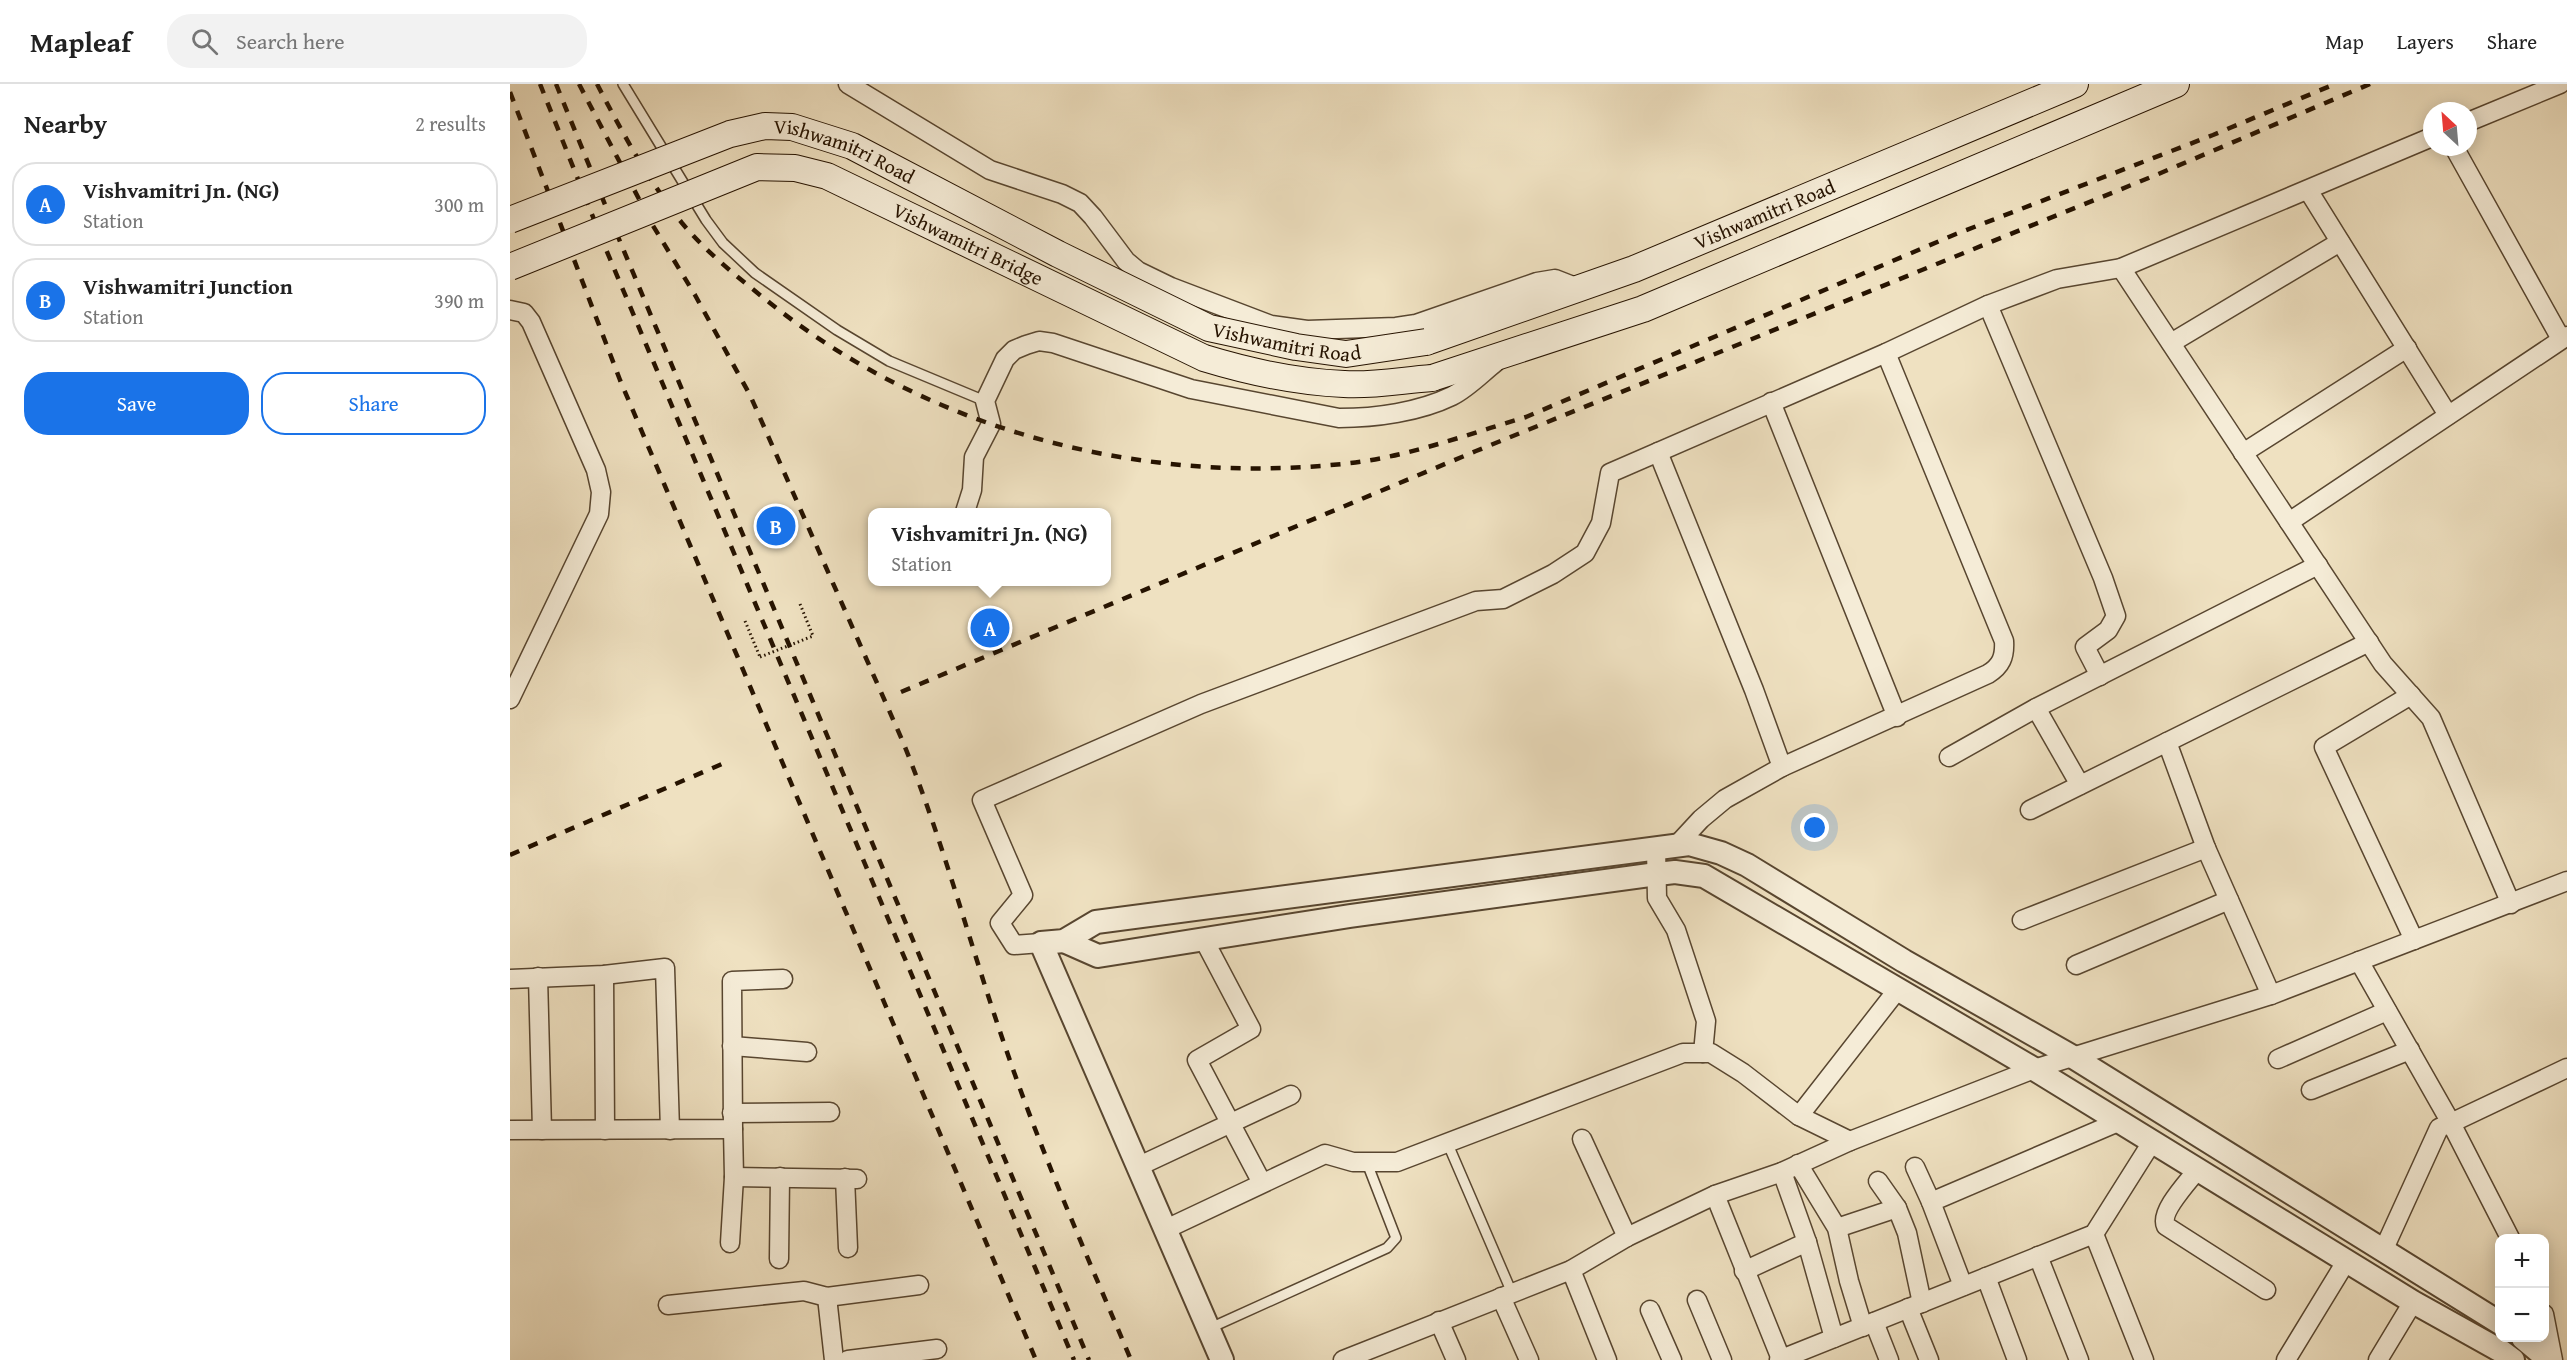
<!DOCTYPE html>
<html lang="en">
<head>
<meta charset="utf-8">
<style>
	:root { --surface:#fff; --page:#f2f2f2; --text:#222; --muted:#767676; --line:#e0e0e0; --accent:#1a73e8 }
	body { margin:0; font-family:"Gentium Book Plus",serif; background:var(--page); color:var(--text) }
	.controls { position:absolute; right:18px; bottom:18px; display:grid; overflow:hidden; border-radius:12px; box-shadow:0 3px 15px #0003 }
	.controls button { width:54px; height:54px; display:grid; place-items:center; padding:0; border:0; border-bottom:2px solid var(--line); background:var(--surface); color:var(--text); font:30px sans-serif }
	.compass { position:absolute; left:1913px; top:18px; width:54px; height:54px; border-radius:50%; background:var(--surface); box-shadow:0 3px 15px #0003; rotate:334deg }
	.you { position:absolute; left:1305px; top:744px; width:21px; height:21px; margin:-15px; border:4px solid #fff; border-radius:50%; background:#1a73e8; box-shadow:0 0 0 9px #1a73e833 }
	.badge { display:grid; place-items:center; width:39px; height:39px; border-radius:50%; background:var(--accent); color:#fff; font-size:20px; font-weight:700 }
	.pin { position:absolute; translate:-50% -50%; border:3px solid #fff; box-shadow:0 2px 6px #0006 }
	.popup { position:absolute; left:358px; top:424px; width:243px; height:78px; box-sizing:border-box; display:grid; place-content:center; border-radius:12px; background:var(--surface); filter:drop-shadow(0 2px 4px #0005); font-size:20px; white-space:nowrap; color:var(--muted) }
	.popup b { font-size:22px; color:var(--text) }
	.popup::after { content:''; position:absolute; left:50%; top:100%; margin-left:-12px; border:12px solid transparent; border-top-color:var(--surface) }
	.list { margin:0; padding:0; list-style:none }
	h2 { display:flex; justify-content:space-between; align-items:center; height:78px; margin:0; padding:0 24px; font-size:26px }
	h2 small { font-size:20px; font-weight:400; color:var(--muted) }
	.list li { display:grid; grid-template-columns:39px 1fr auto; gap:18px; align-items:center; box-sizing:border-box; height:84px; margin:0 12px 12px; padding:0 12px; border:2px solid var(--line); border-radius:24px }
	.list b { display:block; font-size:22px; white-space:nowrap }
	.list p { margin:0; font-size:20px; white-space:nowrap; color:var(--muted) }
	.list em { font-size:20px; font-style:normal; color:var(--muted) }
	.actions { display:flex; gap:12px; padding:18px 24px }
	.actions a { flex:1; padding:14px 0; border:2px solid var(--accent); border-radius:24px; text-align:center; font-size:21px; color:var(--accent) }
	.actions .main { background:var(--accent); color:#fff }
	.icon { flex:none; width:33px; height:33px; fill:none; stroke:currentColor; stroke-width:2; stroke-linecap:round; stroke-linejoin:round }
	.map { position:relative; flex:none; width:2057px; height:1276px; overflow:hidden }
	header { display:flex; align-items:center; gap:36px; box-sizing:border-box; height:84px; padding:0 30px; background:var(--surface); border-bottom:2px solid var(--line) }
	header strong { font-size:28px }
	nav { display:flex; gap:33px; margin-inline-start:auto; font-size:21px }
	.search { width:420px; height:54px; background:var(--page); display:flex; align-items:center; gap:15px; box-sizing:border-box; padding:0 21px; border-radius:24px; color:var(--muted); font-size:22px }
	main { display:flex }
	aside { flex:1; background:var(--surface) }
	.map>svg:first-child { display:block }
</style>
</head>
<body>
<header>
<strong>Mapleaf</strong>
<div class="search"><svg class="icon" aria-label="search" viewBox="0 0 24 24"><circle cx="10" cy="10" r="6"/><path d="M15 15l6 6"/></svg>Search here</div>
<nav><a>Map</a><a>Layers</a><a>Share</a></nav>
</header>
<main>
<aside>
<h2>Nearby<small>2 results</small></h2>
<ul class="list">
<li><span class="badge">A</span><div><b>Vishvamitri Jn. (NG)</b><p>Station</p></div><em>300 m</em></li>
<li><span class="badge">B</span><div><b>Vishwamitri Junction</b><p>Station</p></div><em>390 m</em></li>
</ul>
<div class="actions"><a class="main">Save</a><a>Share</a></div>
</aside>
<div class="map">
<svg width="2057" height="1276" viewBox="0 0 2057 1276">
	<rect width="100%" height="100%" fill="#efe1c1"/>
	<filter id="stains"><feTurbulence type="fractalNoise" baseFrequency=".00333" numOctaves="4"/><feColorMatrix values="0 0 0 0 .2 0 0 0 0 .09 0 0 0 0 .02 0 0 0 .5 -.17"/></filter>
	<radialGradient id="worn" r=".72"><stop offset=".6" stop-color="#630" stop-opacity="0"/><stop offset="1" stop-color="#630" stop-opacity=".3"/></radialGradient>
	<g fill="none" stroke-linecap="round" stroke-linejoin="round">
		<!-- service casing -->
		<g stroke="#584630" stroke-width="12">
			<g id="service">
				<polyline points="113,0 196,136 213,159 245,189 327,246 379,277 475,317"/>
				<polyline points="937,1058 1002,1209"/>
				<polyline points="698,1245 877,1164 886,1154 857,1079"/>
			</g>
		</g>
		<!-- minor casing -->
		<g stroke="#584630" stroke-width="21">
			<g id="minor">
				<polyline points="338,0 480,86 552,110 570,119 583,133 616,177 628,187 661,203 761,241 797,246 886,243 906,240 1027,198 1045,195 1068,204"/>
				<polyline points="1958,38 2050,0"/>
				<polyline points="1944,63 2051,255"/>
				<polyline points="1798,106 1938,331"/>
				<polyline points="1611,184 1873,580 1921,634 2001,820"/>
				<polyline points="1478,221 1593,494 1606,532 1598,546 1575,563 1590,592"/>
				<polyline points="0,226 14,229 21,238 86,386 91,408 89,430 0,615"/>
				<polyline points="1661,259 1830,158"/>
				<polyline points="1261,318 1387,633"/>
				<polyline points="1148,368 1244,606 1272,683"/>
				<polyline points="1733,369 1897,264"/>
				<path d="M 455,428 L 462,406 L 464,373 L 481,340 L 475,317 L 495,275 L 504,266 L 516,261 L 529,257 L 543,259 L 681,305 L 829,334 C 866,334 909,328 942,312 C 958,304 972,289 986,278"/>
				<polyline points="1779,438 2057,252"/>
				<polyline points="1901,611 1814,663 1904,856"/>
				<polyline points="1526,624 1570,701"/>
				<polyline points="1657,658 1696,764"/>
				<polyline points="1439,673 1526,624 1808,481"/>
				<polyline points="1520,726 1859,558"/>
				<path d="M 1166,762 L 1191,735 L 1215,715 L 1272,683 L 1478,590 C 1491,582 1495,573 1494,557 L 1376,269"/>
				<polyline points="1146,764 1147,814 1166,846 1196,937 1193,969"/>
				<polyline points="1512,836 1696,764 1761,911"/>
				<polyline points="693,854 741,945 687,976 752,1099"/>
				<polyline points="531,859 504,861 490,839 513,811 472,716 691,620 966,517 993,515 1043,490 1075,469 1091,439 1100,389 1376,269 1478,221 1547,195 1611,184 1922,53"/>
				<polyline points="1849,877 1941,1039 2057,984"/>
				<polyline points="1566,881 1719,816"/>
				<polyline points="94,891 95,1046"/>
				<polyline points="28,893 32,1046"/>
				<polyline points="0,895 94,891 155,884 160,1046"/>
				<polyline points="222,962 297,968"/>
				<polyline points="1768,975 1877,927"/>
				<polyline points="1801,1006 1900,966"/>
				<polyline points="222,1029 320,1028"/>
				<polyline points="1289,1032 1388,905"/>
				<polyline points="0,1046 223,1045 222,897 273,895"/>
				<polyline points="1072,1055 1117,1153"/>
				<polyline points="1288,1080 1327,1144 1339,1197 1353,1243"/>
				<polyline points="627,1083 781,1011"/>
				<polyline points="1405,1083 1421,1118"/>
				<path d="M 1688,1085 C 1678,1098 1649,1128 1656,1142 L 1756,1206"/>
				<polyline points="1272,1088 1297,1158 1324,1254"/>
				<polyline points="224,1093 347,1095"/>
				<polyline points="335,1094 338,1164"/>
				<polyline points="1205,1111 1271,1275"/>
				<polyline points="1387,1124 1397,1149 1412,1219"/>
				<polyline points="1327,1144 1387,1124 1368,1097"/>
				<polyline points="654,1146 815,1070 843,1078 887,1078 1173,969 1201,969 1233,989 1289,1032 1340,1057"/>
				<polyline points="1584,1150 1634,1276"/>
				<polyline points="220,1159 224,1093 223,1045"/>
				<polyline points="1873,1167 1929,1044 1941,1039 2000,1154"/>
				<polyline points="1528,1172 1569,1276"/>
				<polyline points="269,1175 270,1093"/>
				<polyline points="1061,1186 1097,1276"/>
				<polyline points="1234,1187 1297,1158"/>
				<polyline points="1476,1193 1507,1276"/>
				<polyline points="1453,1202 1421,1118 1608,1038"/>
				<polyline points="317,1213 324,1276"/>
				<polyline points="991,1213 1019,1276"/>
				<polyline points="1187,1216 1212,1276"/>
				<polyline points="158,1221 294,1207 317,1213 409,1201"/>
				<polyline points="1398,1224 1419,1276"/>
				<polyline points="1140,1226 1162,1276"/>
				<polyline points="2034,1230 2043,1276"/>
				<polyline points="929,1237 946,1276"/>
				<polyline points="1364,1238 1379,1276"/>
				<polyline points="338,1276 427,1265"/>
				<polyline points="833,1276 1061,1186 1117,1153 1205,1111 1272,1088 1340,1057 1524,985 1761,911 2057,797"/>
				<polyline points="1269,1276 1584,1150 1642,1058"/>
				<polyline points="1776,1276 1837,1176"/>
				<polyline points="1868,1276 1903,1218"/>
			</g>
		</g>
		<!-- tertiary casing -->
		<g stroke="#584630" stroke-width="26">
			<g id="tertiary">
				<polyline points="554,857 588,872 840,832 1147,790 1165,788 1194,792 1524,985 1903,1218 1991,1267 2003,1276"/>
				<polyline points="2013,1254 2039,1276"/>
				<polyline points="712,1276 531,859 554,857 586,838 1179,760 1211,769 1237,781 1394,877 1563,973 1990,1239"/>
			</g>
		</g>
		<!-- secondary casing -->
		<g stroke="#261300" stroke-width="28">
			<g id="secondary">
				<path id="s1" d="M 916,258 L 1124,185 L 1565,0"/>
				<polyline points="922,294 1133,225 1666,0"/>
			</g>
		</g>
		<!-- path -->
		<g stroke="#261300" stroke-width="3" stroke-dasharray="1.5 3" stroke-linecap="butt">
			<polyline points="290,520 303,552"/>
			<polyline points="235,537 250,573"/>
		</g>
		<!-- service -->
		<use href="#service" stroke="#f5ecd7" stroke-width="9"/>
		<!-- minor -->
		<use href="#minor" stroke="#f5ecd7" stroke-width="18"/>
		<!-- tertiary -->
		<use href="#tertiary" stroke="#f5ecd7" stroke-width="22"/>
		<!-- secondary -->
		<use href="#secondary" stroke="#f5ecd7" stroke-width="26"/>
		<!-- rail -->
		<g stroke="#261300" stroke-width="4.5" stroke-dasharray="10 10" stroke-linecap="butt">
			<polyline points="30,0 95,163 564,1276"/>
			<polyline points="46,0 111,160 579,1276"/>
			<path d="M 69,0 L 142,140 L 185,211 L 240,311 L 393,658 C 434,759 461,865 497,968 C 533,1073 578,1174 621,1276"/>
			<path d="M 87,0 C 112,48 138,96 172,139 C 197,169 230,195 260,219 C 421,347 629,401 832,380 C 895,374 955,351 1016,333 L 1446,150 L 1703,51 L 1825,0"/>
			<polyline points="0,8 110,296 526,1276"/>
			<polyline points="391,608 966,367 1646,91 1860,0"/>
			<polyline points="0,771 212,680"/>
		</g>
		<!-- secondary-bridge casing -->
		<g stroke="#261300" stroke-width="28" stroke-linecap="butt">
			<g id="secondary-bridge">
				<path id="s2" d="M 0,136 L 220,50 L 255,42 L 282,43 L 342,62 L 548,170 L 699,244 L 786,263 L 836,270 L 916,258"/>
				<path id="s3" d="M 0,183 L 247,83 L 285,84 L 317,92 L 694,274 C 740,288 786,298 834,300 C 863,302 893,296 922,294"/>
			</g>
		</g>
		<!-- path-bridge -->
		<polyline stroke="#261300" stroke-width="3" stroke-dasharray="1.5 3" stroke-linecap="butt" points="250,573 303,552"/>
		<!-- secondary-bridge -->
		<use href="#secondary-bridge" stroke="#f5ecd7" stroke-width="26"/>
	</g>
	<g text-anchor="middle" stroke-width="4.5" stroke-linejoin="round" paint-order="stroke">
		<!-- street labels -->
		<g font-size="20" fill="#261300" stroke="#f5ecd7">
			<text dy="7" stroke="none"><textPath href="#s2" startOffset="356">Vishwamitri Road</textPath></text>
			<text dy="7" stroke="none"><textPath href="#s1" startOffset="362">Vishwamitri Road</textPath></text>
			<text dy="7" stroke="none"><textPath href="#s3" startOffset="494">Vishwamitri Bridge</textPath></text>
			<text dy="7" stroke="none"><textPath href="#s2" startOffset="842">Vishwamitri Road</textPath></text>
		</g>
	</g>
	<rect width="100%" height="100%" filter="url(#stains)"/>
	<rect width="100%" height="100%" fill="url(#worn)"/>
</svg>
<div class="controls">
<button>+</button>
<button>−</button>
</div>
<svg class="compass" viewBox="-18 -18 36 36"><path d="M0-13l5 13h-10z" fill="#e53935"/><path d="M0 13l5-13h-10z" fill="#767676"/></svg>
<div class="you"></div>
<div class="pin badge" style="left:480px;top:544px">A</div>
<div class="popup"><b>Vishvamitri Jn. (NG)</b>Station</div>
<div class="pin badge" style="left:266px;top:442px">B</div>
</div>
</main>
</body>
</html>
